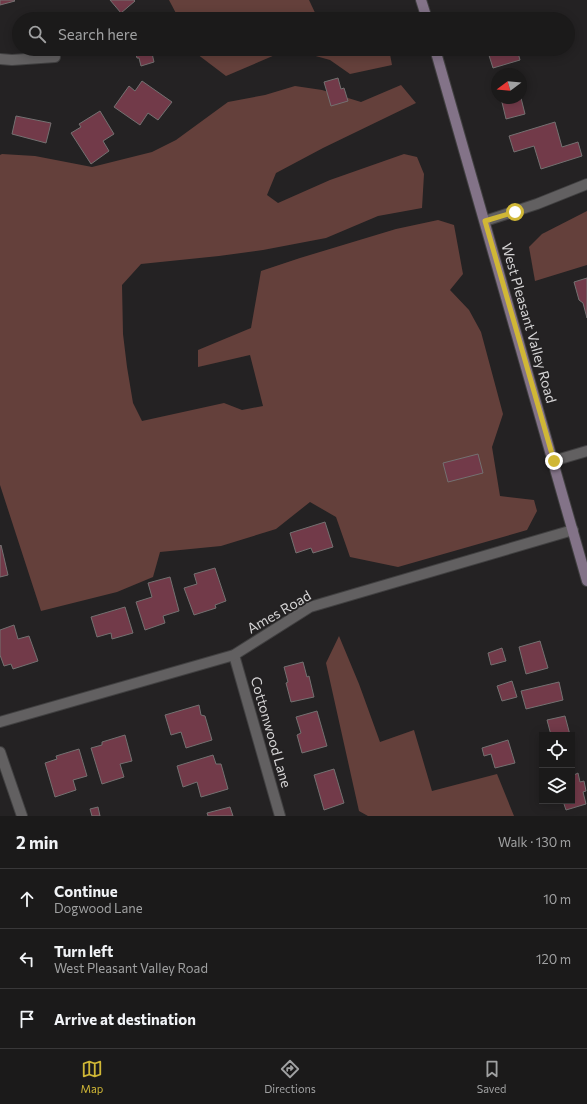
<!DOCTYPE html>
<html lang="en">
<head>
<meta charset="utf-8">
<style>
	:root { --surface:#1b1a1a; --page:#282727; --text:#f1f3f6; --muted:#a0a1a2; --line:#393839; --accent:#d0b736 }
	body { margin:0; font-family:Commissioner,sans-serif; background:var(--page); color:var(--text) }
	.controls { position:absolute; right:12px; bottom:12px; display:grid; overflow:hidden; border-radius:0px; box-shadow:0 2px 10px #0003 }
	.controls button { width:36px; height:36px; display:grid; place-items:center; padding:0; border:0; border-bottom:1px solid var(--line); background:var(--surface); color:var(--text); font:20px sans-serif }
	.compass { position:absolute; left:491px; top:68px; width:36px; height:36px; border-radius:50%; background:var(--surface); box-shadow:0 2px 10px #0003; rotate:254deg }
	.stop { position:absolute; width:12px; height:12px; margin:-9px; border:3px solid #d0b736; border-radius:50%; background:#fff }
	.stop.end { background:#d0b736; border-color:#fff; box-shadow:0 1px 4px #0008 }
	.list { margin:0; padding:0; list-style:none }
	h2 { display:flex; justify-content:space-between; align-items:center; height:52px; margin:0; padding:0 16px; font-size:17px }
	h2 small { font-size:13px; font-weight:400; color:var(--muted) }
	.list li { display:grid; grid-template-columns:26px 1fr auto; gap:12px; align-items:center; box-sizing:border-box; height:60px; padding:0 16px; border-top:1px solid var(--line) }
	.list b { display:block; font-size:15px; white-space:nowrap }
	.list p { margin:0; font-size:13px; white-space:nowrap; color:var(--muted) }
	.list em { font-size:13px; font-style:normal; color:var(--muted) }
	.icon { flex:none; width:22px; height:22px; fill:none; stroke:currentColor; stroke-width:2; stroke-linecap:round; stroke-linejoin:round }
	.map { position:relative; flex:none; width:587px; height:816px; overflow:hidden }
	.search { position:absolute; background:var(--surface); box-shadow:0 2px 10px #0003; left:12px; right:12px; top:12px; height:44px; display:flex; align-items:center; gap:10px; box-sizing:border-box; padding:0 14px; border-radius:22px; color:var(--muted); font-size:15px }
	.sheet { height:232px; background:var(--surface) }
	nav { display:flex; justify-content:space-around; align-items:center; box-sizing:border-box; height:56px; border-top:1px solid var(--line); background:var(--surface); font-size:11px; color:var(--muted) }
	nav a { display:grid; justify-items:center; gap:2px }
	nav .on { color:var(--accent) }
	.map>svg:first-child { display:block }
</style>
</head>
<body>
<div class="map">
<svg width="587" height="816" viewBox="0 0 587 816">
	<rect width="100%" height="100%" fill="#242223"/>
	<!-- green -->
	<g fill="#64403b">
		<polygon points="169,0 309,0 318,19 179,19"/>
		<polygon points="195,49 389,49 392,65 350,74 330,60 305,53 282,52 226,76 197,54"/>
		<polygon points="401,85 416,103 323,148 276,173 267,195 278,203 330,180 404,154 417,157 424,174 422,208 378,216 326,238 263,250 219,256 141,264 122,285 123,334 127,367 133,403 142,421 224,403 242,410 263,406 250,355 198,367 198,350 251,328 261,271 300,258 396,229 438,220 454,225 463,274 450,290 469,310 481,332 503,414 492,447 500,496 534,500 537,511 527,530 398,567 350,557 336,517 310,502 276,529 221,546 160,552 153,577 117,592 41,611 0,485 0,155 2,154 35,156 92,167 152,152 176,140 228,102 265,95 295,86 322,90 361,102"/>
		<polygon points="587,211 587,265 535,281 529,247 542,234"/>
		<polygon points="339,636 359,684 380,742 414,730 432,791 497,774 514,816 368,816 359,811 326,663"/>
	</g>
	<!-- building -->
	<g fill="#723a49" stroke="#747171">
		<polygon points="0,0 14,0 15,1 0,5"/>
		<polygon points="110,0 134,0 135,1 121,13"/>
		<polygon points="134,49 151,49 154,62 141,66 139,58 137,58"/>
		<polygon points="487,49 508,49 508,50 517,49 520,60 493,68"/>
		<polygon points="338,78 341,89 344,88 348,101 331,106 324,82"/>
		<polygon points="142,81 172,102 158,120 148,113 140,125 114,107 129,86 135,91"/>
		<polygon points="501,98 521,98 525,114 506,119"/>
		<polygon points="100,111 114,134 103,141 109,151 91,164 71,133 81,127 79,124"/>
		<polygon points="16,116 51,123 46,143 12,134"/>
		<polygon points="555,122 562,147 578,142 582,156 541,169 534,146 514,152 509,136"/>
		<polygon points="587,278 587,318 583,303 579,300 574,282"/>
		<polygon points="478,454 483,473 448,482 443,463"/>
		<polygon points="325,522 333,547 313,553 311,548 296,553 290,533"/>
		<polygon points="1,545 8,575 0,577 0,546"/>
		<polygon points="215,568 226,601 215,605 216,608 194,615 184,588 197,584 194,574"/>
		<polygon points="170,577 179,611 163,616 165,623 145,630 136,602 152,597 148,583"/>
		<polygon points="125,607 133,633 112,639 111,633 97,637 91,617"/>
		<polygon points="14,625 18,639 29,636 38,661 13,669 11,664 4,666 0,655 0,630"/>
		<polygon points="540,641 548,668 526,674 519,647"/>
		<polygon points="502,648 506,661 491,665 488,653"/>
		<polygon points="303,662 307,677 309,676 314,697 291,702 286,683 288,682 284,667"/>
		<polygon points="512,681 517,697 502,701 497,686"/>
		<polygon points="559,682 563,700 526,709 521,691"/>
		<polygon points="199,705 201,715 205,716 212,740 186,748 181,732 171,735 165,715"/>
		<polygon points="317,711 327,746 302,753 297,735 301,733 296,717"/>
		<polygon points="565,716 570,735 551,735 547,720"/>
		<polygon points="125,735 132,761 120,764 124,777 102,784 91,748 102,745 102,742"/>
		<polygon points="508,740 515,763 495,768 491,754 484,756 482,748"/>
		<polygon points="79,749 87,776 73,780 76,790 55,797 45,763 57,759 56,756"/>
		<polygon points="213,755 216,764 221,764 228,789 201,797 197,782 183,787 177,766"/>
		<polygon points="334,769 344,803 324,810 314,775"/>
		<polygon points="578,773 580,782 584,781 586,791 583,792 586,804 566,810 563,801 572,801 572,776"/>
		<polygon points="98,807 100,816 92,816 90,809"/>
		<polygon points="230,807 233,816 208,816 207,813"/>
	</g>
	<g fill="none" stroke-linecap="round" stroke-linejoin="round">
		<!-- street casing -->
		<g stroke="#414041" stroke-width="12">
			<g id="street">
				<polyline points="0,59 12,60 55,57"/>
				<polyline points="485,221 537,204 587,184"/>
				<polyline points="553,461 587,451"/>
				<polyline points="234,655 280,816"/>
				<polyline points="0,722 234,655 310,607 573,530"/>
				<polyline points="0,752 22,816"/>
			</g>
		</g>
		<!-- secondary casing -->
		<g stroke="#414041" stroke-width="12">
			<g id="secondary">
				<polyline points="421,0 427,19"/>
				<polyline points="435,49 587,581"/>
			</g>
		</g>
		<!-- street -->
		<use href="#street" stroke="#626061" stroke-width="10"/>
		<!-- secondary -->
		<use href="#secondary" stroke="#837388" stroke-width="10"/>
	</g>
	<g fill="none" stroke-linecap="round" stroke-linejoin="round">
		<!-- route -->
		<polyline stroke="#d0b736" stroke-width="5" points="515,212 485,221 554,461"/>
	</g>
	<g text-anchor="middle" stroke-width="3.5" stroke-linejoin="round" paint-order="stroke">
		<!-- street labels -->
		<g font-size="14" fill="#d5d4d5" stroke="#242223">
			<text transform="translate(529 323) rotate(74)" y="5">West Pleasant Valley Road</text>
			<text transform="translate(279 612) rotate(-30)" y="5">Ames Road</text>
			<text transform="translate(271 732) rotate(74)" y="5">Cottonwood Lane</text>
		</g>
	</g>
</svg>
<div class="controls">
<button><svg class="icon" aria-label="locate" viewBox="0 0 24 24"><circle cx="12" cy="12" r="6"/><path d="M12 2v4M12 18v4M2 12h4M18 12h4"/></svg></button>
<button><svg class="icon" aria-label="layers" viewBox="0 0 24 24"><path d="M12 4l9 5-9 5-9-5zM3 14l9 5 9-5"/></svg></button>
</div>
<svg class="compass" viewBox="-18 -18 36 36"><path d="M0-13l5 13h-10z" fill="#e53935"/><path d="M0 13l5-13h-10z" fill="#a0a1a2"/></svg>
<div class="stop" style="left:515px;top:212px"></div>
<div class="stop end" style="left:554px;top:461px"></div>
<div class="search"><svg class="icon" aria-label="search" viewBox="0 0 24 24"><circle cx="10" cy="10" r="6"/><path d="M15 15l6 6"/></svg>Search here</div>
</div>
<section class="sheet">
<h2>2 min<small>Walk · 130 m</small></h2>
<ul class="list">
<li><svg class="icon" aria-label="ahead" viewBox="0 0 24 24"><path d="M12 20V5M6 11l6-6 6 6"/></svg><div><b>Continue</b><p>Dogwood Lane</p></div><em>10 m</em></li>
<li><svg class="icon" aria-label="left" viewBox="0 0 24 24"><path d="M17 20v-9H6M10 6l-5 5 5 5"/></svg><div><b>Turn left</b><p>West Pleasant Valley Road</p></div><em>120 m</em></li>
<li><svg class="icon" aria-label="arrive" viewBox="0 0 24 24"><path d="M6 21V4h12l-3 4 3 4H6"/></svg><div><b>Arrive at destination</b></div></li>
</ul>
</section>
<nav>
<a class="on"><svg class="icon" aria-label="map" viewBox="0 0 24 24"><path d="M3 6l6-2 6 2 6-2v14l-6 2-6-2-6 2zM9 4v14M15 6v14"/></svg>Map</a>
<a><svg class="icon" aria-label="directions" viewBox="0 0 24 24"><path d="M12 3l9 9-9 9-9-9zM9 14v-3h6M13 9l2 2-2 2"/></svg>Directions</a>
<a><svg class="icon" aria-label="saved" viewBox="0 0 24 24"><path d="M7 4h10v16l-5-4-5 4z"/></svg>Saved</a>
</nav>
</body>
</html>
